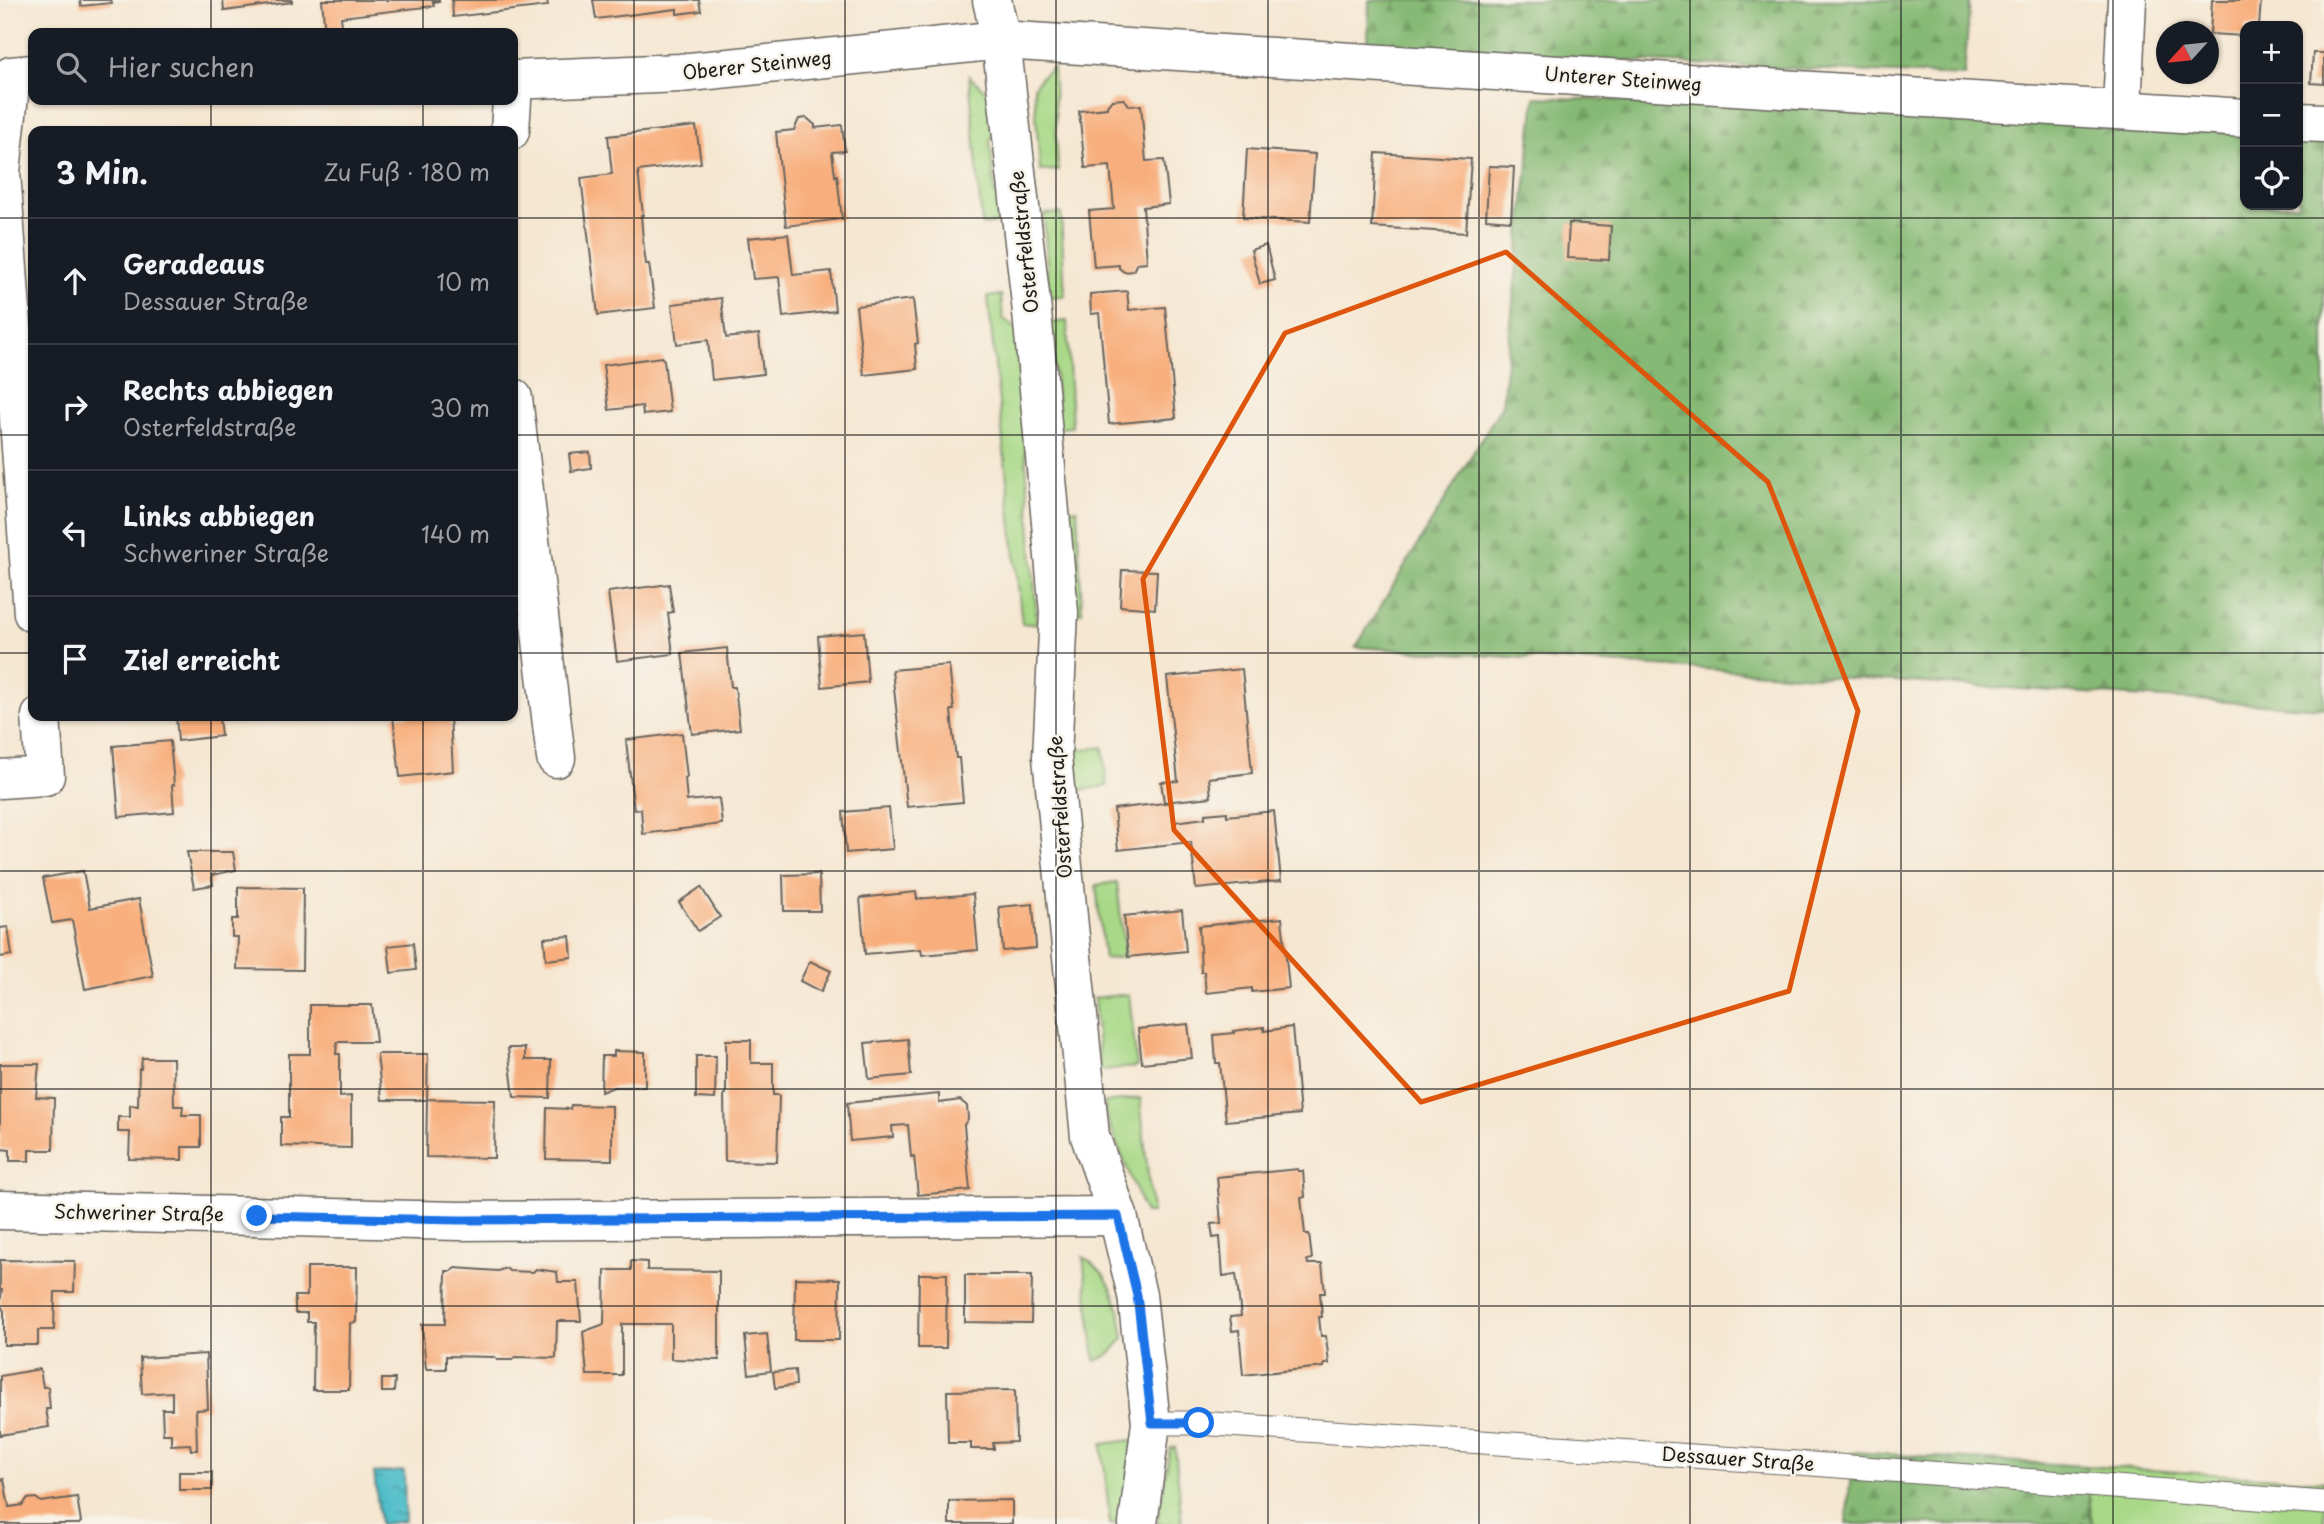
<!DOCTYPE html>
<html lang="de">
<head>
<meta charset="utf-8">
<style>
	:root { --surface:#171b24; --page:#20242c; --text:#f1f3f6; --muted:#9ea1a6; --line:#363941 }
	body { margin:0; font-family:"Playpen Sans",sans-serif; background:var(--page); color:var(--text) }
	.controls { position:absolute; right:21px; top:21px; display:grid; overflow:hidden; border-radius:14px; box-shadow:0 2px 5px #0004 }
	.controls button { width:63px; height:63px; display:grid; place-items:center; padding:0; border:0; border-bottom:2px solid var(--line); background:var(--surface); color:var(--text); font:35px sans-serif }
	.compass { position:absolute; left:2156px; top:21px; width:63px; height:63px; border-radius:50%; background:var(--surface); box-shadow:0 2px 5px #0004; rotate:243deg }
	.stop { position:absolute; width:21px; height:21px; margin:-16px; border:5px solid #1a73e8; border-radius:50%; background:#fff }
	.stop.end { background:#1a73e8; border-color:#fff; box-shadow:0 2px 7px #0008 }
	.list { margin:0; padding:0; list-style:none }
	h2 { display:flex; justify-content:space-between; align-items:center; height:91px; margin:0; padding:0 28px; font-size:30px }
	h2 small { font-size:23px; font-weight:400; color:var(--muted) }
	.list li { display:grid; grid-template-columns:46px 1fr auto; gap:21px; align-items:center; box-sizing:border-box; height:126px; padding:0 28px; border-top:2px solid var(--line) }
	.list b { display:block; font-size:26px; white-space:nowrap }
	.list p { margin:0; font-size:23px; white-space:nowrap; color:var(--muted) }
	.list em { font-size:23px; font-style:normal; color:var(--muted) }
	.icon { flex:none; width:38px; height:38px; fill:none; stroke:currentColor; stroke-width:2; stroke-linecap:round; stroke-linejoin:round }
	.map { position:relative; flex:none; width:2324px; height:1524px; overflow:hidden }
	.search { position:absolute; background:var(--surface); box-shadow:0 2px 5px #0004; left:28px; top:28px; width:490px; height:77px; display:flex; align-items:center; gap:18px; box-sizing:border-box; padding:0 24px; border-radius:14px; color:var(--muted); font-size:26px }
	.panel { position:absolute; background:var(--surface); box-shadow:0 2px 5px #0004; left:28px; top:126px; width:490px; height:595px; border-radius:14px }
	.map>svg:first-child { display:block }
</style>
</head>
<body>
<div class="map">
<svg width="2324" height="1524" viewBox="0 0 2324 1524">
	<defs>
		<pattern id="forest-firs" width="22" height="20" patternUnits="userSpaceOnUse" patternTransform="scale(1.75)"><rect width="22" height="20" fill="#86b974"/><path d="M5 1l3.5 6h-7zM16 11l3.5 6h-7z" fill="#739e64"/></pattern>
		<pattern id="water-ripples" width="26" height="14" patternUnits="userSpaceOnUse" patternTransform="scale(1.75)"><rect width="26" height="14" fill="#50bec9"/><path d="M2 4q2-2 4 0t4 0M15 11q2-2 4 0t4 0" fill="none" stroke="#429aa2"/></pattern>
	</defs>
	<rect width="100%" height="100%" fill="#f7f3e8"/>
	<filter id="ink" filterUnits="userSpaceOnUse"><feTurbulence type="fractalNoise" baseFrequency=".0143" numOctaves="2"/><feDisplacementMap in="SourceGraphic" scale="14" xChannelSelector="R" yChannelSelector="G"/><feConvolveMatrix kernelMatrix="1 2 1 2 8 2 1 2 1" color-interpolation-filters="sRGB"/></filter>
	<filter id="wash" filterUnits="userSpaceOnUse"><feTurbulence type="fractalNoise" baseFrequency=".00686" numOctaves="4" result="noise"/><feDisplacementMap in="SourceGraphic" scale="28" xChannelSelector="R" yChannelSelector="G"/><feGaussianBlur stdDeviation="1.57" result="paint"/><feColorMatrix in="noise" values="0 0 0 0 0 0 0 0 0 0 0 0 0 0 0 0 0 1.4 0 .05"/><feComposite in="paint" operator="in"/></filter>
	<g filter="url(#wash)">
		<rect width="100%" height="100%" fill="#f5e7d2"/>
		<!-- grass -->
		<g fill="#a9d988" stroke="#627a52" stroke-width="2">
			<polygon points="1053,67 1058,170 1040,171 1034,87 1040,78"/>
			<polygon points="969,76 990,95 1002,127 990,140 995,194 1008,204 1010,222 982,225"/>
			<polygon points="1061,213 1065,296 1049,297 1044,214"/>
			<polygon points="1001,295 1003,318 1017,330 1037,623 1022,624 988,297"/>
			<polygon points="1067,321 1072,427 1059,428 1051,323"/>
			<polygon points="1077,509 1082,612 1072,613 1064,510"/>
			<polygon points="1103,747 1107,786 1074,791 1070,751"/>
			<polygon points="1117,882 1125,957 1104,959 1096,885"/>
			<polygon points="1129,994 1137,1067 1100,1070 1094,998"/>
			<polygon points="1140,1098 1152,1213 1145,1213 1106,1116 1104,1103"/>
			<path d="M 1083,1257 C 1113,1275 1120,1306 1124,1338 C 1115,1349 1108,1357 1095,1361 Z"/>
			<polygon points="1133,1440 1122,1524 1110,1524 1102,1444"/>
			<polygon points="1175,1447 1182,1524 1157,1524 1170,1448"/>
			<polygon points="2086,1466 2324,1481 2324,1524 2092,1524"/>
		</g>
		<!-- forest -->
		<g fill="url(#forest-firs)" stroke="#516a48" stroke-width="2">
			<polygon points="1369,0 1970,0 1964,76 1536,57 1368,45"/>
			<polygon points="1535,97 1958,114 2245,132 2245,205 2298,205 2298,135 2324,136 2324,708 1356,647 1502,405"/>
			<polygon points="1853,1452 2086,1466 2092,1524 1846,1524"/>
		</g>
		<!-- water -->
		<polygon fill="url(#water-ripples)" stroke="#366d72" stroke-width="2" points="404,1471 405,1521 380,1524 374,1473"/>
		<g id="blocks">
			<!-- building -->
			<g fill="#f8af7d">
				<polygon points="80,0 111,0 112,3 81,6"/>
				<polygon points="223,0 292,0 292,2 224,11"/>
				<polygon points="322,0 439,0 439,2 433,2 434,6 341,17 343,33 325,33"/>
				<polygon points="452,0 547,0 548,6 453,17"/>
				<polygon points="593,0 699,0 701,11 677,14 677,9 596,19"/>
				<polygon points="2212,0 2261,0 2259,26 2245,26 2245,36 2210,34"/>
				<polygon points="2313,53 2324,53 2324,84 2311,83"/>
				<polygon points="1124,99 1130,106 1141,105 1146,161 1164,160 1169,204 1143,207 1147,262 1137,263 1133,271 1124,272 1119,268 1119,265 1094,267 1089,211 1114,209 1110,166 1085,168 1079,111 1107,108 1107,106 1112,100"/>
				<polygon points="807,118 815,125 815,128 842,125 845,151 832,152 835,176 837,175 842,219 786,226 776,132 794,130 799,119"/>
				<polygon points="696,126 701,163 638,171 643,215 641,215 643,240 646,264 649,264 655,308 598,315 581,178 612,174 608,136"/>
				<polygon points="1247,149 1315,154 1310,222 1243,218"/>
				<polygon points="1376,153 1471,159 1466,233 1372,227"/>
				<polygon points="1489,166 1514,167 1511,221 1486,219"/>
				<polygon points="1569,223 1611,226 1609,260 1567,258"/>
				<polygon points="788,234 793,275 831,271 835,311 783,317 779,277 753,279 748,238"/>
				<polygon points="1266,245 1275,280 1260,284 1251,250"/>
				<polygon points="1127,291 1129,310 1165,307 1176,418 1109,424 1099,313 1091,314 1090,294"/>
				<polygon points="721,298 726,338 759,334 763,374 712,380 708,340 677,344 672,304"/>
				<polygon points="913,299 918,343 915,344 917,369 864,375 856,306"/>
				<polygon points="661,357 664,360 670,412 643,415 642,406 609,410 603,365"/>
				<polygon points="590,452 591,468 571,471 569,454"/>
				<polygon points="1122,570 1157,571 1155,609 1120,606"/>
				<polygon points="669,584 673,612 668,613 673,654 617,661 608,592"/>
				<polygon points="864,632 868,682 822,687 818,636"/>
				<polygon points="727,648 731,687 735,687 740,729 692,734 682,653"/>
				<polygon points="949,665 954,710 951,710 953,733 956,758 959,758 963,802 907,807 892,670"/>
				<polygon points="1242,669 1252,773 1209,778 1211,797 1164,802 1161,782 1178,781 1167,677"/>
				<polygon points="176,716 219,716 221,736 178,741"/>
				<polygon points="393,716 450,716 453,771 400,777"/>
				<polygon points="682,733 687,777 685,778 687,801 719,798 722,824 643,834 641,809 634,810 626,740"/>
				<polygon points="170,741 174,785 172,785 174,812 119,817 113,746"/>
				<polygon points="1172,802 1174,822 1205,818 1205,814 1227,812 1227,816 1274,811 1281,881 1196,889 1191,842 1118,850 1114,809"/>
				<polygon points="889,808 893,849 846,853 843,812"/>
				<polygon points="187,852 233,852 236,870 212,875 213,885 194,888"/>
				<polygon points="83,871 90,908 139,899 153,976 85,989 72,920 52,923 43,878"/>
				<polygon points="819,874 820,911 784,911 783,875"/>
				<polygon points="238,887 303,888 302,970 237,969 238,937 232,937 232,919 238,919"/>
				<polygon points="701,887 720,917 698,931 679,902"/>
				<polygon points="916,892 917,899 973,894 978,950 922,955 921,949 865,954 860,898"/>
				<polygon points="1033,904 1036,948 1003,951 999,907"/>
				<polygon points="1182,910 1186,951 1128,957 1124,916"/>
				<polygon points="1282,918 1289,988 1252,992 1252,988 1206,993 1204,972 1201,972 1199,926"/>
				<polygon points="8,927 12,955 0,957 0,928"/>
				<polygon points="570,936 572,957 546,960 544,938"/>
				<polygon points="413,943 416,970 391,973 388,946"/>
				<polygon points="810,961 831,971 821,992 800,981"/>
				<polygon points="310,1005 372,1005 376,1042 337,1042 336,1054 340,1054 340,1097 351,1096 351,1148 281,1146 281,1117 289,1117 289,1054 310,1054"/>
				<polygon points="1188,1024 1192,1058 1142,1063 1138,1029"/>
				<polygon points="1264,1027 1264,1031 1292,1027 1300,1114 1226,1121 1220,1063 1216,1063 1214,1035 1234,1033 1233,1031"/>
				<polygon points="908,1039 911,1075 869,1079 865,1043"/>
				<polygon points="726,1040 751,1040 751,1063 773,1063 773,1095 779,1095 777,1162 725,1161 724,1094 726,1094"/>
				<polygon points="508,1048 525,1048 525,1060 551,1060 550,1098 514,1097"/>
				<polygon points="614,1051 645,1052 645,1087 614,1087 601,1092 602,1056 614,1056"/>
				<polygon points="377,1054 428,1054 427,1099 495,1100 494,1158 426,1157 427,1100 382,1100"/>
				<polygon points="696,1056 716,1056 715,1099 696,1098"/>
				<polygon points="142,1058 173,1058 174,1106 183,1106 182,1115 201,1115 201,1147 182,1147 182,1160 129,1159 130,1132 118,1132 118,1117 130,1117 130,1105 138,1106 139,1069 141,1069"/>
				<polygon points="0,1064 39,1064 36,1097 54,1098 53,1150 29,1150 29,1161 10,1161 10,1150 0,1149"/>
				<polygon points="939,1094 939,1103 960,1100 967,1106 968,1119 964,1125 970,1190 918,1195 914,1156 911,1157 908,1125 892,1126 893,1137 850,1141 847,1103"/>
				<polygon points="571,1105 612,1106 612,1160 546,1159 547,1108 570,1109"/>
				<polygon points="1298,1169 1298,1171 1303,1171 1305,1197 1301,1198 1305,1234 1309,1234 1312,1259 1307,1260 1308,1264 1322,1264 1325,1293 1320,1293 1322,1317 1319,1317 1321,1336 1326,1336 1329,1364 1324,1364 1324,1367 1243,1375 1239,1330 1232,1331 1230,1317 1241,1316 1236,1274 1223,1276 1220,1237 1213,1238 1211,1224 1221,1223 1217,1177"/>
				<polygon points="0,1260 75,1261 74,1292 55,1292 54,1330 38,1330 38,1345 4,1345 4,1311 0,1304 2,1290 0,1290"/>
				<polygon points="631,1261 647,1262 647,1270 719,1271 719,1360 671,1359 671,1324 622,1324 622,1375 587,1375 583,1332 604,1324 605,1270 631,1270"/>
				<polygon points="307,1267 357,1267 356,1322 350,1323 349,1390 313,1390 314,1322 307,1322 307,1313 295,1313 295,1296 307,1296"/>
				<polygon points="455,1268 498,1271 506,1268 509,1271 533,1272 536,1269 557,1272 558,1282 578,1282 581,1321 557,1321 556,1358 515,1357 512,1360 497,1360 495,1357 446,1356 446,1369 426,1369 422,1324 445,1324 446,1271 451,1271"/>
				<polygon points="919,1274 947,1274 946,1348 918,1348"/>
				<polygon points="965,1275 1032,1275 1031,1323 965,1322"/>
				<polygon points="795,1278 840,1279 839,1340 794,1340"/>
				<polygon points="767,1334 771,1371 749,1374 745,1336"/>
				<polygon points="206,1354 208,1409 196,1410 197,1450 191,1450 190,1444 171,1445 171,1434 163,1434 162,1409 172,1409 172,1392 142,1394 140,1358"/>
				<polygon points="40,1369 43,1387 48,1387 50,1409 46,1409 49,1427 0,1435 0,1376"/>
				<polygon points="795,1370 796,1385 775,1388 773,1372"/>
				<polygon points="382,1379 395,1379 394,1392 382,1392"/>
				<polygon points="1015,1390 1016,1442 993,1443 994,1449 971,1449 971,1443 948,1443 947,1391"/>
				<rect x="179" y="1472" width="33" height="18"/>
				<polygon points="4,1479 9,1507 23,1505 27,1499 36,1498 41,1502 77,1497 81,1522 79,1524 0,1524 0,1480"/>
				<polygon points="1012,1500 1012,1524 949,1524 949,1501"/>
			</g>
		</g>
	</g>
	<g filter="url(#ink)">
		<use href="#blocks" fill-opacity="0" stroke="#68635c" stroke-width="2"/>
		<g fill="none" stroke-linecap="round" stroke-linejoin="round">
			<!-- lane casing -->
			<g stroke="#68635c" stroke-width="25">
				<polyline id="lane" points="1151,1423 1199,1423 1812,1464 2324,1503"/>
			</g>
			<!-- street casing -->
			<g stroke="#68635c" stroke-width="41">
				<g id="street">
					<polyline points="992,0 1001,40 1032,312 1059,612 1052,757 1090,1136 1118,1216 1137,1295 1151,1423 1138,1524"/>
					<polyline points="33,74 11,76 1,172 33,613"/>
					<polyline points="513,80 680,73 1001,40 2245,118"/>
					<polyline points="2122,110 2127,0"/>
					<polyline points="2298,122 2324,123"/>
					<polyline points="510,131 512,100"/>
					<polyline points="513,398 556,758"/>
					<polyline points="0,779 45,776 41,716"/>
					<polyline points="0,1210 459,1221 1118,1216"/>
				</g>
			</g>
			<!-- lane -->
			<use href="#lane" stroke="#fff" stroke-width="23"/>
			<!-- street -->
			<use href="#street" stroke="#fff" stroke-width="38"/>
		</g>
	</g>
	<g fill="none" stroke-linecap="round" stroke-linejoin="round" filter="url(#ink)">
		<!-- route -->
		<polyline stroke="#1a73e8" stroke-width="9" points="257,1216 459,1220 1118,1216 1137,1295 1152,1423 1199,1423"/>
	</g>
	<!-- marked area -->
	<path fill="none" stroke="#de560d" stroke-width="5" stroke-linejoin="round" d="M 1506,252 L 1768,482 L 1858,711 L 1789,991 L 1421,1102 L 1174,830 L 1143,579 L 1285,333 Z"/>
	<!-- grid -->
	<path fill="none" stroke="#1c1c1c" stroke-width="2" stroke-opacity="0.55" d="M 211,0 L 211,33M 423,0 L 423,33M 634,0 L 634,1524M 845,0 L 845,1524M 1056,0 L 1056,1524M 1268,0 L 1268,1524M 1479,0 L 1479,1524M 1690,0 L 1690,1524M 1901,0 L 1901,1524M 2113,0 L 2113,1524M 211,100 L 211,131M 423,100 L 423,131M 0,218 L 33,218M 513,218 L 2324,218M 0,435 L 33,435M 513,435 L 2324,435M 0,653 L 33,653M 513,653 L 2324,653M 211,716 L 211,1524M 423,716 L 423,1524M 0,871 L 2324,871M 0,1089 L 2324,1089M 0,1306 L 2324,1306"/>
	<g text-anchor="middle" stroke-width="5" stroke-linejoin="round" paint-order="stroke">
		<!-- street labels -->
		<g font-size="19" fill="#1c1c1c" stroke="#f7f3e8">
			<text transform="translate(757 65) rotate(-6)" y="7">Oberer Steinweg</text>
			<text transform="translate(1623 79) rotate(4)" y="7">Unterer Steinweg</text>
			<text transform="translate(1024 242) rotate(-96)" y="7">Osterfeldstraße</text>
			<text transform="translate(1060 807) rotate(-94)" y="7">Osterfeldstraße</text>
			<text transform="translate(139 1213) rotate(1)" y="7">Schweriner Straße</text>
			<text transform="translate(1738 1459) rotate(4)" y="7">Dessauer Straße</text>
		</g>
	</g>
</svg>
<div class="controls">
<button>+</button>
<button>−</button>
<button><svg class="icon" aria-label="locate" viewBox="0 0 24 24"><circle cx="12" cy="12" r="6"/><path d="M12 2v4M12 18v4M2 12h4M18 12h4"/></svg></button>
</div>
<svg class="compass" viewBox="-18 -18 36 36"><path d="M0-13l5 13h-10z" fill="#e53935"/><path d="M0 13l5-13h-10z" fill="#9ea1a6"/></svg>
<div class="stop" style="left:1199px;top:1423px"></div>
<div class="stop end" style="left:257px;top:1216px"></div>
<div class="search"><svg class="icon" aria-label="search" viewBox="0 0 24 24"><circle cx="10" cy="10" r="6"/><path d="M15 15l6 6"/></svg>Hier suchen</div>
<section class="panel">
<h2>3 Min.<small>Zu Fuß · 180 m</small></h2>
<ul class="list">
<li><svg class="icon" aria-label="ahead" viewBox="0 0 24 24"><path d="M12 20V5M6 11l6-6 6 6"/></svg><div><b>Geradeaus</b><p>Dessauer Straße</p></div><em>10 m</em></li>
<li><svg class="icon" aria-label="right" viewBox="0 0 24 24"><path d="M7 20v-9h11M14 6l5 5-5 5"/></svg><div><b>Rechts abbiegen</b><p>Osterfeldstraße</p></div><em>30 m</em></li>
<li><svg class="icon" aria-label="left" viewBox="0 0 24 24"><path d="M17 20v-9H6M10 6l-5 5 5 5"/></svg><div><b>Links abbiegen</b><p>Schweriner Straße</p></div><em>140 m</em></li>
<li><svg class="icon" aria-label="arrive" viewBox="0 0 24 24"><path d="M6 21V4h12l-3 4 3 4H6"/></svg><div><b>Ziel erreicht</b></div></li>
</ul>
</section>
</div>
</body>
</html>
